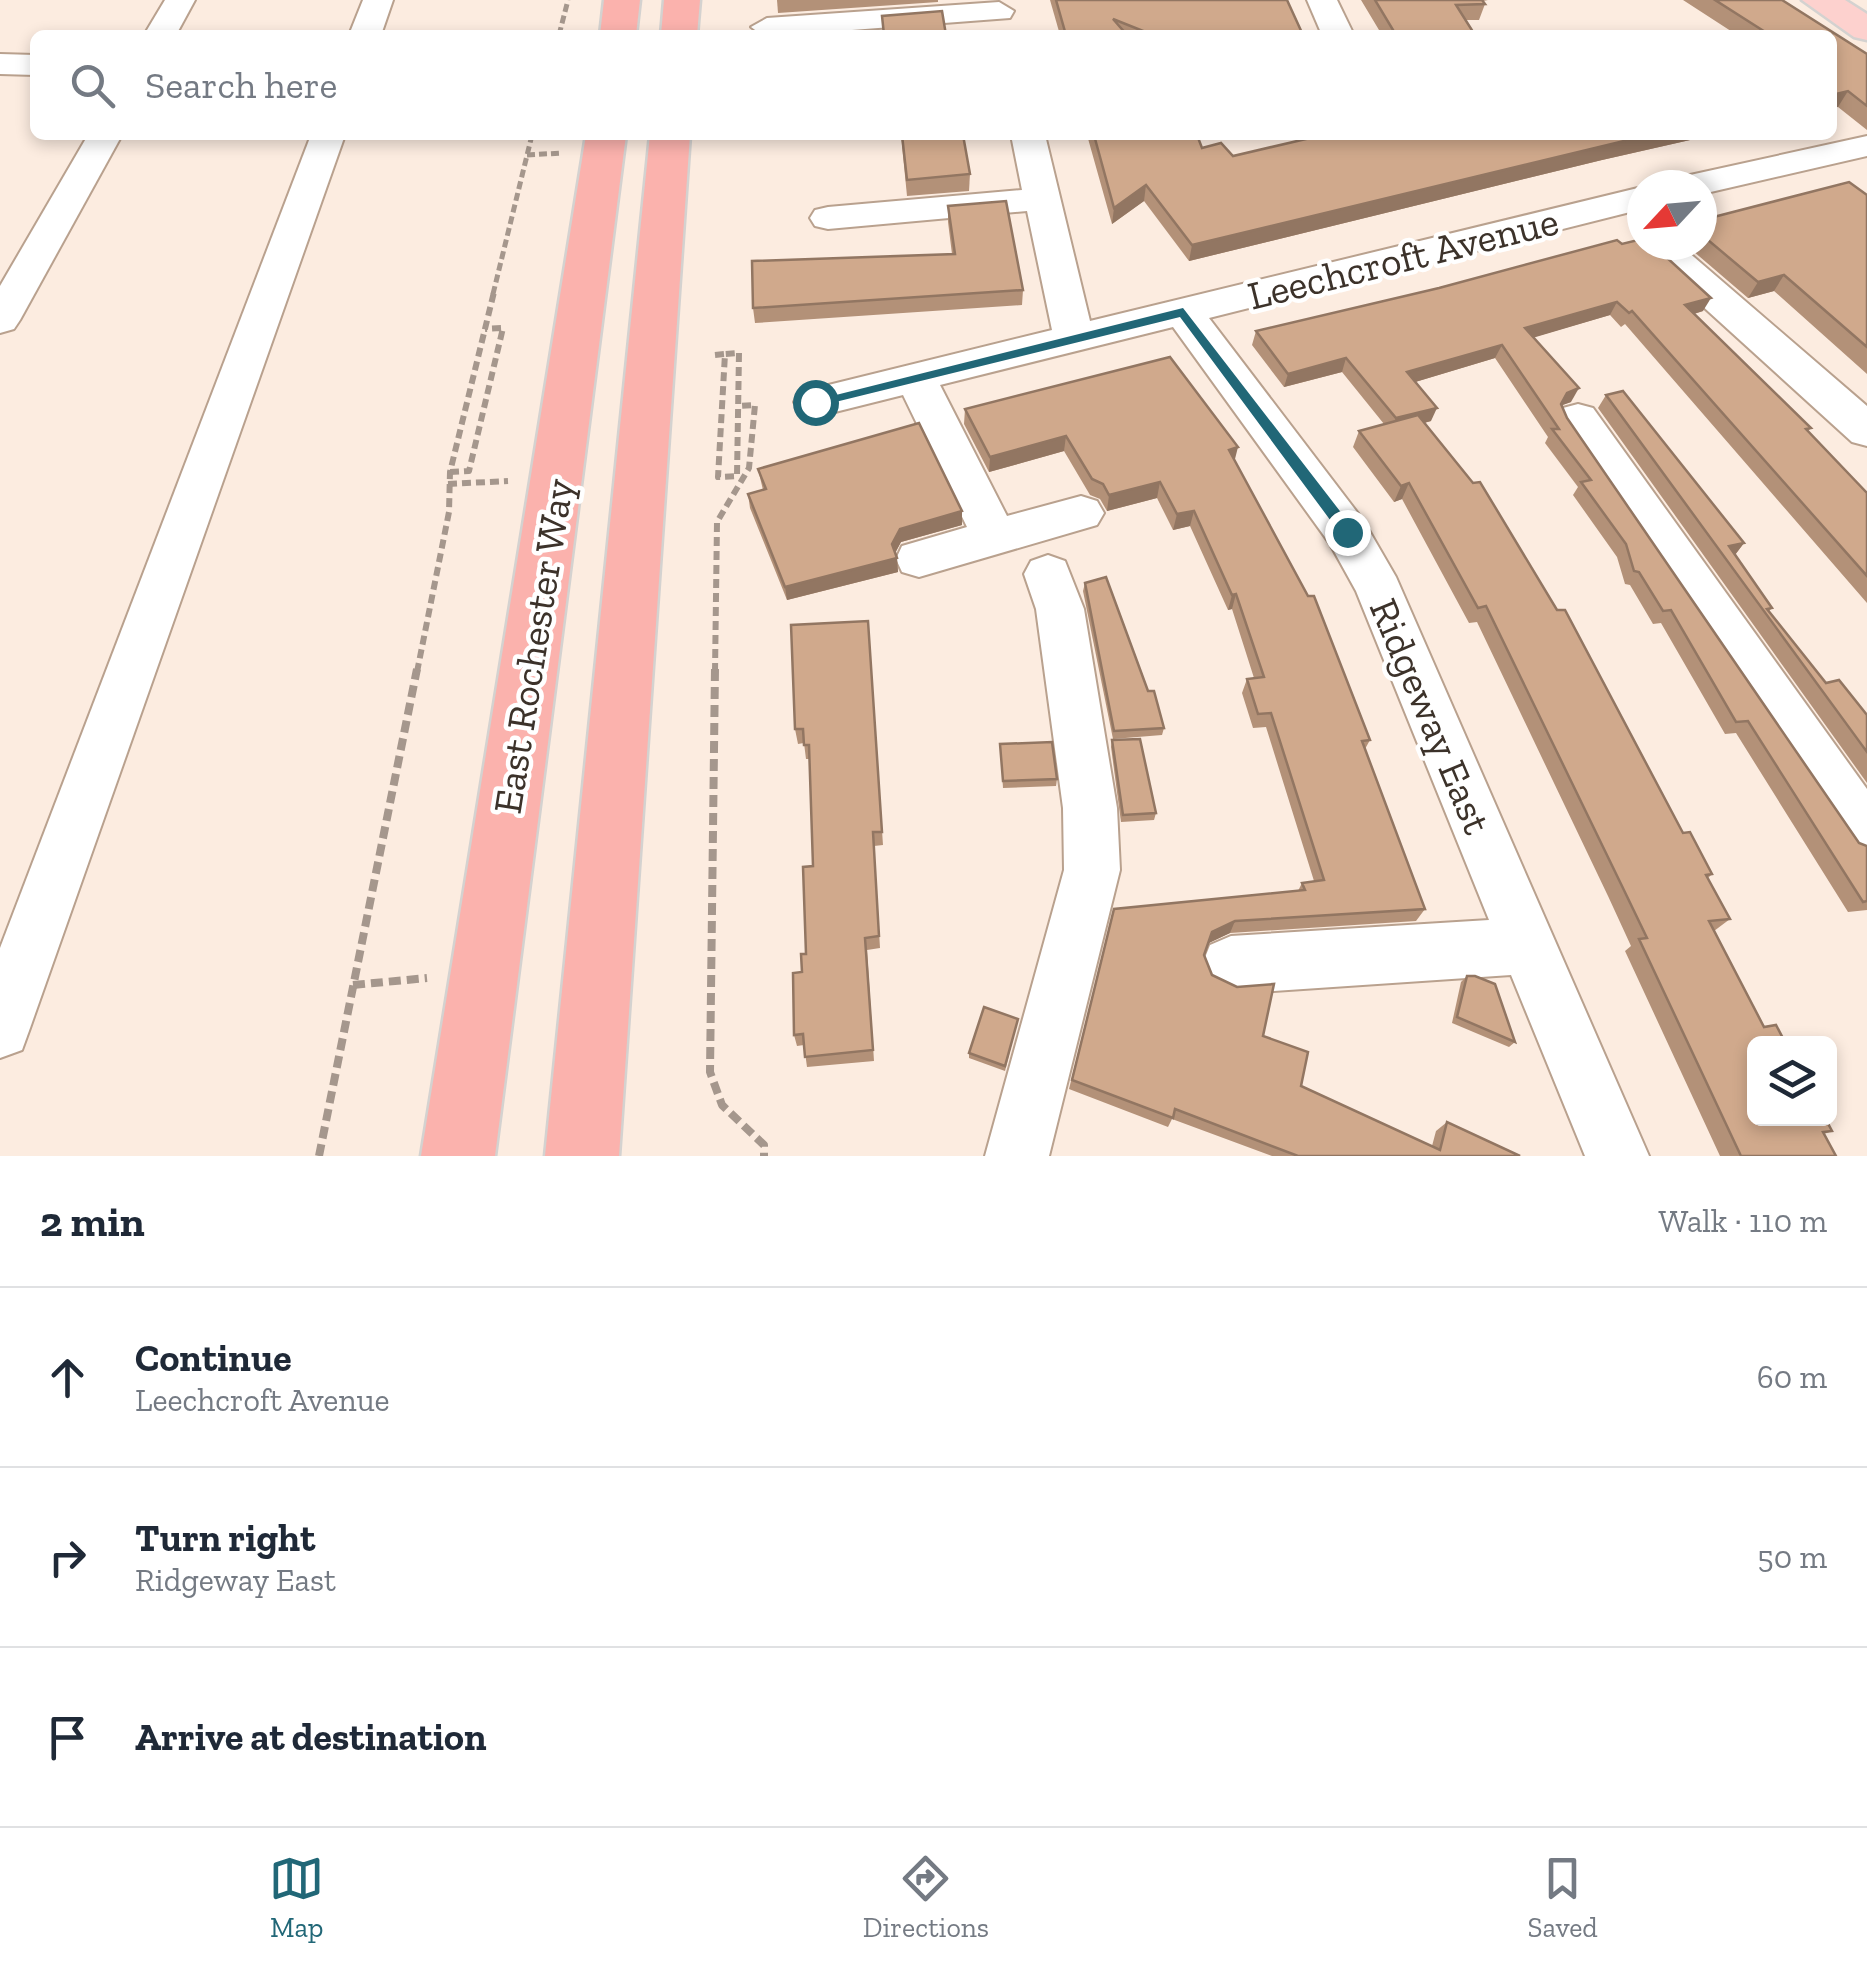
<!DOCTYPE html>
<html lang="en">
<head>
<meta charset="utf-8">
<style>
	:root { --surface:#fff; --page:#f2f2f3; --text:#1f2937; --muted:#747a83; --line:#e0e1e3; --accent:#216777 }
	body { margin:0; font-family:"Zilla Slab",serif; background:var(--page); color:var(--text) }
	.controls { position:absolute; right:30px; bottom:30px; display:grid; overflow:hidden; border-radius:15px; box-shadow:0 5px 15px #0003 }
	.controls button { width:90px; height:90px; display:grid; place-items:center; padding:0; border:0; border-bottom:2px solid var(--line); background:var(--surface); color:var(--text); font:50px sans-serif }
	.compass { position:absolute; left:1627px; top:170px; width:90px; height:90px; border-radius:50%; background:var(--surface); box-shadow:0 5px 15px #0003; rotate:244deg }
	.stop { position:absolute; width:30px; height:30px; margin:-22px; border:8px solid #216777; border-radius:50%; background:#fff }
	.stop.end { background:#216777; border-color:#fff; box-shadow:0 2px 10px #0008 }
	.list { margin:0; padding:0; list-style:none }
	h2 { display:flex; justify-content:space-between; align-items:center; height:130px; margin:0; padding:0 40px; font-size:42px }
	h2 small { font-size:32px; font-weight:400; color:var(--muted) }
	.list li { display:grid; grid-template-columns:65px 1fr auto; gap:30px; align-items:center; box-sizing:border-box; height:180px; padding:0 40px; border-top:2px solid var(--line) }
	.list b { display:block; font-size:38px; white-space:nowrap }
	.list p { margin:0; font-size:32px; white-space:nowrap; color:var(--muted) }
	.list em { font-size:32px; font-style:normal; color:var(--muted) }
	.icon { flex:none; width:55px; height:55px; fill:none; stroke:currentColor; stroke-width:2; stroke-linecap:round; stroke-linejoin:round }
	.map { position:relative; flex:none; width:1867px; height:1156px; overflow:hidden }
	.search { position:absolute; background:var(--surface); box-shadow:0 5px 15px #0003; left:30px; right:30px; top:30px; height:110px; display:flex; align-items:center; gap:25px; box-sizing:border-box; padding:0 35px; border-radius:15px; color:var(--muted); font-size:38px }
	.sheet { height:670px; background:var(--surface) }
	nav { display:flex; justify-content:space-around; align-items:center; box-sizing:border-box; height:140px; border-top:2px solid var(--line); background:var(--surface); font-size:28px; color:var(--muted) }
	nav a { display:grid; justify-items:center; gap:5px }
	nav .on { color:var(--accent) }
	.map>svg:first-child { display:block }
</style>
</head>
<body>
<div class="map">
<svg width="1867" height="1156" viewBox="0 0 1867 1156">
	<rect width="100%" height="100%" fill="#fcece0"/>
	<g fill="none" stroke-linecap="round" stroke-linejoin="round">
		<!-- minor casing -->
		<g stroke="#b9a18e" stroke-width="4">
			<g id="minor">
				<polygon points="165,0 195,0 176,35 144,35"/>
				<polygon points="363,0 393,0 381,35 349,35"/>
				<polygon points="1307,0 1337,0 1354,35 1322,35"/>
				<polygon points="999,2 1014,11 1010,18 786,35 762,35 751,27 767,18"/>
				<polygon points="0,54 35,55 35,75 0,74"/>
				<polygon points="88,135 122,135 20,320 14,329 0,333 0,286"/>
				<polygon points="311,135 345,135 30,1028 22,1050 0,1058 0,948"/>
				<polygon points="1011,135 1045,135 1090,321 1642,187 1642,209 1209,318 1363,520 1396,577 1649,1156 1585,1156 1511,975 1231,994 1210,985 1202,965 1210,945 1231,936 1489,920 1356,591 1330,544 1173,327 940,385 1007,516 1081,496 1097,501 1104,513 1097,525 919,577 902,572 896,559 902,546 967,527 903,395 815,417 800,412 794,402 800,392 1052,330 1027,211 828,229 815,226 810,218 815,210 828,207 1022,190"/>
				<polygon points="1867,136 1867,156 1702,194 1702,185 1676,185 1681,177"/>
				<polygon points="1642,239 1642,245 1680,245 1867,406 1867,446 1852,442 1644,253 1638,245"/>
				<polygon points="1578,404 1593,408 1867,789 1867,859 1848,852 1563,430 1557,419 1563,408"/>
				<polygon points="1048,555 1065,561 1084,609 1117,808 1120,870 1049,1156 985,1156 1064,870 1063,808 1036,609 1024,574 1031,561"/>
			</g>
		</g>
		<!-- major casing -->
		<g stroke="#d4d2d0" stroke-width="5">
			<polygon id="major" points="1802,0 1845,0 1867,14 1867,40 1854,37"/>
		</g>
		<!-- highway casing -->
		<g stroke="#d4d2d0" stroke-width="5">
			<g id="highway">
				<polygon points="604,0 640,0 636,35 600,35"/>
				<polygon points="664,0 700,0 697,35 661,35"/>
				<polygon points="586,135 626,135 495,1156 421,1156"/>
				<polygon points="650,135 690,135 619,1156 545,1156"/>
			</g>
		</g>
		<!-- path-far2 -->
		<g stroke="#a5978d" stroke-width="5" stroke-dasharray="8 4" stroke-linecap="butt">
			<polyline points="559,35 568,0"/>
			<polyline points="527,155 562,153"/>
			<polyline points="493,294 532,135"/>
		</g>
		<!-- path-far1 -->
		<g stroke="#a5978d" stroke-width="6" stroke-dasharray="9 5" stroke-linecap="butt">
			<polygon points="739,353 737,476 718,477 725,354"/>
			<polyline points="715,355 725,354"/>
			<polyline points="450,472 469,471 503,328 485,329"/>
			<polyline points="448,484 508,481"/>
			<polyline points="417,672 449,512 450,472 494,292"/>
			<polyline points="715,672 717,522 749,468 755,405 739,406"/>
		</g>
		<!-- path -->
		<g stroke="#a5978d" stroke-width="8" stroke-dasharray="12 6" stroke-linecap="butt">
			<polyline points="715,669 710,1072 722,1105 764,1145 764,1156"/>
			<polyline points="353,985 427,978"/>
			<polyline points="319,1156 417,669"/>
		</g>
		<!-- minor -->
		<use href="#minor" fill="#fff" fill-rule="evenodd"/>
		<!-- major -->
		<use href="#major" fill="#fdd1ce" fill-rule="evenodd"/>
		<!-- highway -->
		<use href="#highway" fill="#fbb2ad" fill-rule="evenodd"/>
	</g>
	<!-- wall -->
	<g fill="#b39178">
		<polygon points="777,0 938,0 938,2 778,13"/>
		<polygon points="1050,0 1287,0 1303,35 1060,35"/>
		<polygon points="1361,0 1488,0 1483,1 1485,4 1479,20 1466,20 1475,35 1382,35"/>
		<polygon points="1683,0 1782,0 1867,54 1867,130 1838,107 1832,35 1737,35"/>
		<polygon points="901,135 963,135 970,174 969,191 907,196"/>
		<polygon points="1087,135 1197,135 1202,148 1233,156 1323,135 1712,135 1602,160 1189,261 1144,201 1112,224"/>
		<polygon points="1867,195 1867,374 1774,291 1748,298 1686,245 1702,245 1702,220"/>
		<polygon points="948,206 1023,290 1022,305 755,323 753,308 952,254 948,222"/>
		<polygon points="1617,240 1703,311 1694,314 1811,428 1808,431 1867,493 1867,603 1625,324 1621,327 1610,315 1534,337 1571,402 1562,405 1567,418 1859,843 1867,846 1867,910 1848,912 1736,733 1725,734 1661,623 1653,624 1630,585 1625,584 1617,557 1573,495 1578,487 1545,443 1548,437 1495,358 1415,382 1431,421 1424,423 1683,833 1712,874 1708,878 1730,919 1714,931 1764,1027 1832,1131 1824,1134 1836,1156 1720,1156 1625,951 1631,946 1608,896 1477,622 1469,623 1402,499 1394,502 1353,447 1359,431 1384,424 1342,372 1284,387 1252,345 1256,331 1439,288"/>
		<polygon points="1606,395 1744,543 1735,555 1772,608 1769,611 1826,683 1867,715 1867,783 1598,408"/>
		<polygon points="965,409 1235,461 1370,740 1365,749 1425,909 1416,921 1230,933 1208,943 1204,955 1212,975 1263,1036 1301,1086 1432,1146 1436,1131 1447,1122 1520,1156 1272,1156 1172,1119 1168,1127 1069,1089 1114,909 1298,891 1302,883 1314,881 1266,727 1253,728 1242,693 1247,679 1254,678 1232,609 1228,610 1190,526 1173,530 1157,498 1107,511 1100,499 1090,495 1064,451 989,472 964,424"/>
		<polygon points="758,469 962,511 962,525 901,542 895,553 897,558 898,572 787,600 750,508 748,494 763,490"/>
		<polygon points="1085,583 1148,691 1164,728 1162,735 1113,739 1083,591"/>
		<polygon points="868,621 883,845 874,846 880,948 867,950 874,1061 807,1067 804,1045 797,1046 794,1035 806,954 813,866 809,759 806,759 804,743 798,744 795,729"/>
		<polygon points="1112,740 1156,813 1154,820 1121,822 1111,747"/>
		<polygon points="1000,744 1057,779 1056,786 1003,788"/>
		<polygon points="1467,976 1515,1042 1509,1047 1452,1023 1461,982"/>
		<polygon points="1018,1019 1005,1071 969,1058 969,1053"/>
	</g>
	<!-- shaded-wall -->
	<g fill="#927662">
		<polygon points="1848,91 1838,107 1832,108 1832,95"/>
		<polygon points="1649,135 1712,135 1602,160 1189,261 1192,245"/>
		<polygon points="1146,185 1144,201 1112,224 1114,208"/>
		<polygon points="1784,275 1774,291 1748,298 1758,282"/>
		<polygon points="1711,298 1703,311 1677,319 1685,305"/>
		<polygon points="1617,302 1610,315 1519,342 1525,328"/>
		<polygon points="1502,345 1495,358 1402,386 1407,372"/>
		<polygon points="1346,358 1342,372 1284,387 1288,374"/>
		<polygon points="1579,388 1571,402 1560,406 1567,393"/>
		<polygon points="1437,408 1431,421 1390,432 1396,418"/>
		<polygon points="1066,436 1064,451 989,472 990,457"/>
		<polygon points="1238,447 1234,463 1229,450"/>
		<polygon points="1160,482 1157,498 1107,511 1109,495"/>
		<polygon points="1409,483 1402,499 1394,502 1401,486"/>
		<polygon points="962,511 962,525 901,542 893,557 892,544 900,529"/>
		<polygon points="1194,511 1190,526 1173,530 1177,514"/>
		<polygon points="1744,543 1734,556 1729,546"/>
		<polygon points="897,558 898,572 787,600 785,587"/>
		<polygon points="1236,594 1232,609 1228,610 1232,595"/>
		<polygon points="1235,921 1230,933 1207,944 1212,932"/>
	</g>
	<!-- building -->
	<g fill="#d0a98c" stroke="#927662" stroke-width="2.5">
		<polygon points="1056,0 1287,0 1303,35 1153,35 1113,19 1127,35 1066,35"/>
		<polygon points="1375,0 1482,0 1485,4 1456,5 1475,35 1396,35"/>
		<polygon points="1715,0 1782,0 1867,54 1867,106 1848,91 1832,95 1832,35 1770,35"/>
		<polygon points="942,11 946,35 884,35 882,16"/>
		<polygon points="902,135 963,135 970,174 907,180"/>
		<polygon points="1094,135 1197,135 1202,148 1221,143 1233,156 1323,135 1649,135 1192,245 1146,185 1114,208"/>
		<polygon points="1849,182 1867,195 1867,347 1784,275 1758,282 1702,235 1702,220"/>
		<polygon points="1006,201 1023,290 753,308 752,261 955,254 948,206"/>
		<polygon points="1642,239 1642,245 1653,245 1711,298 1685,305 1811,428 1806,429 1867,493 1867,576 1632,311 1629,313 1617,302 1525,328 1579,388 1567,393 1561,404 1567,418 1859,843 1867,846 1867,901 1863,902 1748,721 1736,722 1671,610 1663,611 1639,572 1634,571 1626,544 1581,482 1591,480 1552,429 1559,429 1502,345 1407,372 1437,408 1396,418 1346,358 1288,374 1256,331 1439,288 1617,240 1622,244"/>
		<polygon points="1170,357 1238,447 1229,450 1308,596 1314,596 1370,740 1362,741 1425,909 1235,921 1212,932 1204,955 1212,975 1237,987 1274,984 1263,1036 1308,1052 1301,1086 1440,1150 1447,1122 1520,1156 1298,1156 1175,1109 1173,1118 1072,1080 1114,909 1305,890 1302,883 1324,880 1271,713 1258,714 1247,679 1264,677 1236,594 1232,595 1194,511 1177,514 1160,482 1109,495 1103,484 1092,479 1066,436 990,457 965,409"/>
		<polygon points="1623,391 1744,543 1729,546 1772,608 1767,609 1826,683 1839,680 1867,715 1867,752 1606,395"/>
		<polygon points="1418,415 1473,483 1480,482 1557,610 1565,610 1683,833 1690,832 1712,874 1706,875 1730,919 1709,921 1764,1027 1776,1025 1786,1044 1754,1044 1754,1118 1825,1118 1832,1131 1823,1132 1836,1156 1741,1156 1639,939 1647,938 1621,884 1486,606 1478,608 1409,483 1401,486 1359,431"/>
		<polygon points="919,423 962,511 900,529 892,544 897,558 785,587 748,494 766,489 758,469"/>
		<polygon points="1106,577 1148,691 1154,691 1164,728 1114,731 1085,583"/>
		<polygon points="868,621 882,832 873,832 879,936 865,938 873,1050 805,1057 803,1034 794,1035 793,973 802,972 801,954 806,954 803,867 813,866 809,745 804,745 803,729 795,729 791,625"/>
		<polygon points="1140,739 1156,813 1123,815 1112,740"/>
		<polygon points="1052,742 1057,779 1003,781 1000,744"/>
		<polygon points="1467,976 1475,976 1495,984 1515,1042 1457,1017"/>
		<polygon points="984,1007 1018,1019 1005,1066 969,1053"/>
	</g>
	<!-- route -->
	<polygon fill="#216777" points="1183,308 1353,528 1353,536 1342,536 1180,317 815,407 808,402"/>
	<g text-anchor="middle" stroke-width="9" stroke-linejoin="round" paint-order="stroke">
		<!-- street labels -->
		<g font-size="40" fill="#3c322a" stroke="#fff">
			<text transform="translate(1403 258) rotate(-14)" y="14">Leechcroft Avenue</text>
			<text transform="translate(533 646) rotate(-81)" y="14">East Rochester Way</text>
			<text transform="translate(1431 716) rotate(67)" y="14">Ridgeway East</text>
		</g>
	</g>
</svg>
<div class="controls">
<button><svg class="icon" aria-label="layers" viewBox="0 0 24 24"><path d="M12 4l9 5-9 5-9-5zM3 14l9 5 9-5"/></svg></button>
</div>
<svg class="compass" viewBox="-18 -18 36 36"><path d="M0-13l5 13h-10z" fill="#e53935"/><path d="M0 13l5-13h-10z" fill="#747a83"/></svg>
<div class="stop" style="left:815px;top:402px"></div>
<div class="stop end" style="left:1347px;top:532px"></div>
<div class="search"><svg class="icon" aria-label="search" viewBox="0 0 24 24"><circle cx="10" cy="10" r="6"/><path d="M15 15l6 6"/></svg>Search here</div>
</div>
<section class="sheet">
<h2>2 min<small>Walk · 110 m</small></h2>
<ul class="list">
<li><svg class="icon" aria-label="ahead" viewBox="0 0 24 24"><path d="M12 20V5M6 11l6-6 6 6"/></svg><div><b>Continue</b><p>Leechcroft Avenue</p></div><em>60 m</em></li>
<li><svg class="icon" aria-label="right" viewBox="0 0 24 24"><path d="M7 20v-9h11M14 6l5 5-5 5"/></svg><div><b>Turn right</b><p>Ridgeway East</p></div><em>50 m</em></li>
<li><svg class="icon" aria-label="arrive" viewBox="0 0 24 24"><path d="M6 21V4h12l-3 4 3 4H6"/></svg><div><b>Arrive at destination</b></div></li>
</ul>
</section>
<nav>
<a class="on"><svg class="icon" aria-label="map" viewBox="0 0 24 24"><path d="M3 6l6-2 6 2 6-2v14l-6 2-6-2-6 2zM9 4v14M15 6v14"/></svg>Map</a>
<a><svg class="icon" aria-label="directions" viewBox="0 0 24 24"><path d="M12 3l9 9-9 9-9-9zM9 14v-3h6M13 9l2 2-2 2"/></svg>Directions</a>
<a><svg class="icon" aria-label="saved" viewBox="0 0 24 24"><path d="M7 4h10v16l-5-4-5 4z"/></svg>Saved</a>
</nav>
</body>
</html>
